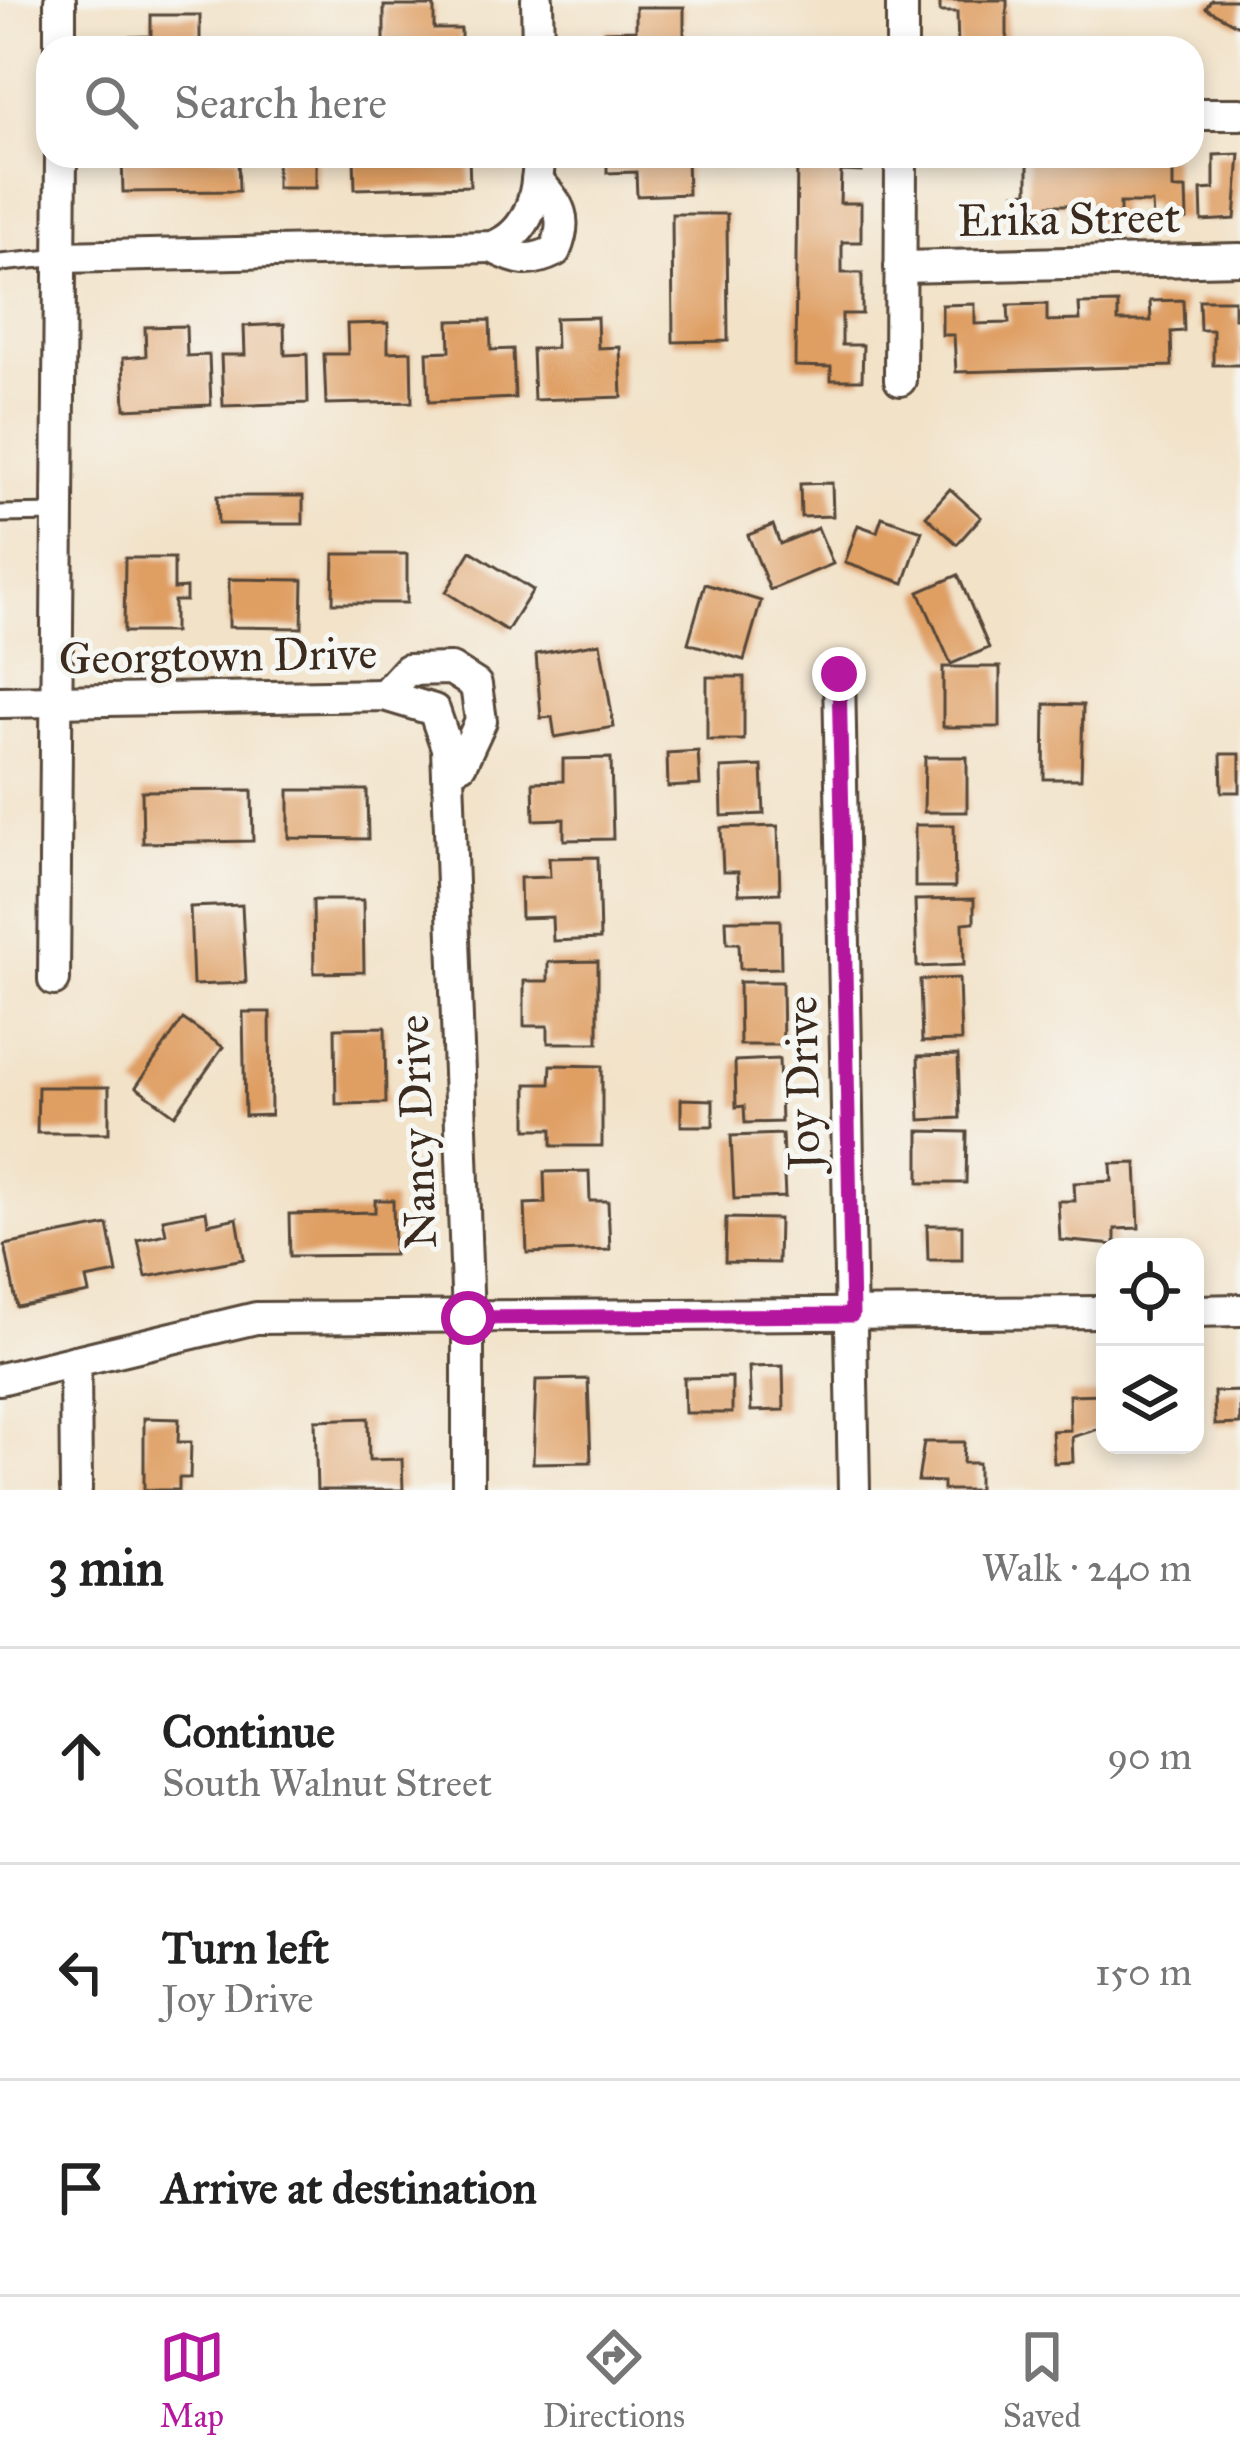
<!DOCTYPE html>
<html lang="en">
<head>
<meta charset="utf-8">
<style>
	:root { --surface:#fff; --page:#f6f6f6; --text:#222; --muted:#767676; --line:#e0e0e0; --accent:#b5179e }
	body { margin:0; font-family:"IM FELL Great Primer",serif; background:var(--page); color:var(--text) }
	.controls { position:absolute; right:36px; bottom:36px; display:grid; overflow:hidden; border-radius:24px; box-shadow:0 6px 18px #0003 }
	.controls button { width:108px; height:108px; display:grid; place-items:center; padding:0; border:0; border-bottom:3px solid var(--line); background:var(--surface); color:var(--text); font:60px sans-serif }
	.stop { position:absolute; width:36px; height:36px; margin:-27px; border:9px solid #b5179e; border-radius:50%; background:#fff }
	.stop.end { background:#b5179e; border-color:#fff; box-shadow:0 3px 12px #0008 }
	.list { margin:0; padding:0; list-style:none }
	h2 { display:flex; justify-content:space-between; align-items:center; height:156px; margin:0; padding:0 48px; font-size:51px }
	h2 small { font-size:39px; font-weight:400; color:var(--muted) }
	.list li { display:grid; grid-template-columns:78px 1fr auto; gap:36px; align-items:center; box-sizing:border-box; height:216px; padding:0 48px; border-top:3px solid var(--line) }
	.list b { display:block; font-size:45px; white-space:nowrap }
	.list p { margin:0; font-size:39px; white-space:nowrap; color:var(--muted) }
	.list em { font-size:39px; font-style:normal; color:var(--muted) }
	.icon { flex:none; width:66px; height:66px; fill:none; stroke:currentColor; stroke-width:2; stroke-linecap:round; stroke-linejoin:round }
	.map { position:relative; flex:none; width:1240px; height:1490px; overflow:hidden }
	.search { position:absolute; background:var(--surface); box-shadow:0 6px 18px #0003; left:36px; right:36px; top:36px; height:132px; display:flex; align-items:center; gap:30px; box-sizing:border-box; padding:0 42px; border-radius:36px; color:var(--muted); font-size:45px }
	.sheet { height:804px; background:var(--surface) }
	nav { display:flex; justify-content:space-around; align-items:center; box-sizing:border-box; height:168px; border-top:3px solid var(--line); background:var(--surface); font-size:33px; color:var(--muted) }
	nav a { display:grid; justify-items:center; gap:6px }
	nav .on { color:var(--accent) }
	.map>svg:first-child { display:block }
</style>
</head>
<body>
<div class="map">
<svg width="1240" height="1490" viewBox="0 0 1240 1490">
	<rect width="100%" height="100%" fill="#f6f6f2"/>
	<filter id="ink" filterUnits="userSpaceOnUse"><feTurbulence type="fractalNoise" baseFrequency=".00833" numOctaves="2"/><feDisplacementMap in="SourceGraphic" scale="24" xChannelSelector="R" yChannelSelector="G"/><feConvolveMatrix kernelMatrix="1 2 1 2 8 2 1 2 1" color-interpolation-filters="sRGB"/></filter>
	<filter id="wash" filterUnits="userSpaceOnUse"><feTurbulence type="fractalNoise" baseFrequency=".004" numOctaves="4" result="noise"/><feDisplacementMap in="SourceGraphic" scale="48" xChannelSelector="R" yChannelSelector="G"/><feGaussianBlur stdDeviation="2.7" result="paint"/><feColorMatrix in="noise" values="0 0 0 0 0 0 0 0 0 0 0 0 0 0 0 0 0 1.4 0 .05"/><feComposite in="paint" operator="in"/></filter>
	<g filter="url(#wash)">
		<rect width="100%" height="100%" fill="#f2e2c8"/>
		<g id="blocks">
			<!-- building -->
			<g fill="#df9f63">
				<polygon points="940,0 1007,0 1007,48 958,48 957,12 940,12"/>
				<polygon points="1211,0 1240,0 1240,27 1206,8"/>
				<polygon points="384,6 434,6 434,29 461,29 461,48 384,48"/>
				<polygon points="636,7 684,7 684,48 606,48 605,31 636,30"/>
				<polygon points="151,15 200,15 200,48 122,48 122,37 151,36"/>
				<polygon points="1240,154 1235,219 1202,221 1201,190 1214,189 1214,155"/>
				<polygon points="122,156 238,156 239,191 123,192"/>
				<rect x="277" y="156" width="39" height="32"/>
				<polygon points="354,156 469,156 470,186 355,189"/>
				<polygon points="607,156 687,156 688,194 637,196 636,172 607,173"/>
				<polygon points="797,156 862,156 862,172 841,171 840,203 861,203 861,242 842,242 842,273 862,273 862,314 842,314 842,345 863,345 862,380 831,380 831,367 795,366"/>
				<polygon points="1028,156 1173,156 1173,189 1186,189 1187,219 1153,220 1152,203 1120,203 1120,221 1081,222 1081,205 1049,205 1049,222 1016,223 1015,193 1028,192"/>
				<polygon points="672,214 727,214 728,341 673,342"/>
				<polygon points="1183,300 1184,331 1171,332 1172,366 956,372 954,335 942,335 942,305 975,304 975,324 1009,323 1008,305 1047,304 1047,321 1080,320 1079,304 1118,303 1118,321 1151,321 1150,301"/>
				<polygon points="1199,300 1234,300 1234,318 1240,318 1240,365 1213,365 1213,330 1200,330"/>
				<polygon points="597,317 598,348 620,347 622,397 534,400 532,349 556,348 555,318"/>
				<polygon points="490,320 491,350 513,349 515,398 429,402 427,352 450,351 449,321"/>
				<polygon points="388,323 388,352 411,351 412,402 326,404 324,354 348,354 347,324"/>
				<polygon points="284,324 285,355 307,354 308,403 223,406 221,355 245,355 244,326"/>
				<polygon points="186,326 187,356 209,355 211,405 125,409 123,358 146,356 145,327"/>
				<polygon points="832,483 833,516 801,517 800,484"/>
				<polygon points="950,489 981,517 957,544 926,516"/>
				<polygon points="217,496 303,496 303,524 218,524"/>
				<polygon points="882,517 922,531 904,583 845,563 858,525 877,532"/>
				<polygon points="773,525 780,544 818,528 833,564 770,590 748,535"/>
				<polygon points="471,551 533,590 507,631 446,592"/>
				<polygon points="334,554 407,554 407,603 333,603"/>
				<polygon points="125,558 174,558 174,589 186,588 186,601 174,601 174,632 124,632"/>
				<polygon points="958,575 989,648 951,664 919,592"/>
				<polygon points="229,579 303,580 302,628 229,627"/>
				<polygon points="705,584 761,601 744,660 688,643"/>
				<polygon points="600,643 614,727 555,737 552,717 541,718 536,654"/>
				<rect x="943" y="667" width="57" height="60"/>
				<rect x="707" y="677" width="37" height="63"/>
				<polygon points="1045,704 1083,705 1081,779 1044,779"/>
				<polygon points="698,751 700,785 668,787 667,753"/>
				<polygon points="1221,754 1240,754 1240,792 1222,792"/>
				<polygon points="925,757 967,757 967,812 924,812"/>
				<polygon points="611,758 613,839 564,840 564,819 534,820 533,782 563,781 563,759"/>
				<polygon points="762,766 764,814 722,816 721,768"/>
				<polygon points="252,790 253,841 143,843 142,791"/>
				<polygon points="289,790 367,790 368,839 289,838"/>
				<polygon points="915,825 954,825 955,887 915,887"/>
				<polygon points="778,826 780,893 739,894 738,872 723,872 721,828"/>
				<polygon points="598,857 600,939 553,941 552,917 521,918 520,878 550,877 549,858"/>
				<polygon points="974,899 974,922 963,923 964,965 917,967 915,900"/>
				<polygon points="313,900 363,900 364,972 314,973"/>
				<polygon points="242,905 246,983 193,985 190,907"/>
				<polygon points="726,920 780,920 781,968 740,969 739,943 727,943"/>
				<polygon points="598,961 598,1043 548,1043 548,1026 524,1026 524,981 548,981 548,962"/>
				<polygon points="959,978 961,1041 922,1042 920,980"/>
				<polygon points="739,982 782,982 783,1045 740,1045"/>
				<polygon points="243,1012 270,1012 271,1115 245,1116"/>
				<polygon points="183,1019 223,1047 175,1115 136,1087"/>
				<polygon points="385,1027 386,1103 336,1104 335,1028"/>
				<polygon points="958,1055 960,1118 920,1120 918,1056"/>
				<polygon points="779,1059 781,1122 745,1123 744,1106 736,1107 735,1061"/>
				<polygon points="551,1065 602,1066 602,1146 552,1146 552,1129 527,1129 527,1084 550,1084"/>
				<polygon points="38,1087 109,1087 109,1133 37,1133"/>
				<polygon points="681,1099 713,1100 713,1126 681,1126"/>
				<polygon points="919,1131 967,1132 966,1183 919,1183"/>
				<polygon points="782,1134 785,1197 734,1199 731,1136"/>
				<polygon points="1136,1163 1139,1228 1115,1229 1115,1245 1060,1240 1058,1201 1075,1201 1074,1183 1112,1181 1111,1164"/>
				<polygon points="589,1171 590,1201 608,1201 610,1250 527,1253 525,1204 545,1203 544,1172"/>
				<polygon points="375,1200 393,1200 394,1255 290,1256 289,1214 375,1212"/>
				<polygon points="206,1211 208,1224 237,1218 244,1259 146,1277 138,1240 166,1234 163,1219"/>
				<polygon points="726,1218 779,1219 778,1263 725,1262"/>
				<polygon points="108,1225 117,1273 86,1279 89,1293 17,1307 5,1245"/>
				<polygon points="927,1225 962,1225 962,1260 928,1260"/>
				<polygon points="783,1366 784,1410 751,1411 749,1367"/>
				<polygon points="732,1377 732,1413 685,1413 684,1378"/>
				<polygon points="588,1379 591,1462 533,1463 536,1380"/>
				<polygon points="1240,1391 1240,1424 1215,1425 1214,1392"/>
				<polygon points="1105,1394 1105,1427 1072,1437 1073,1462 1054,1463 1052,1431 1070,1430 1069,1395"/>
				<polygon points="144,1418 179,1419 178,1442 191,1442 190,1478 179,1478 179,1490 144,1490"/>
				<polygon points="368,1418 369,1460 402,1459 403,1490 317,1490 315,1420"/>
				<polygon points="924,1442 964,1442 963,1463 978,1463 978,1490 943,1490 943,1482 918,1481"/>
			</g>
		</g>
	</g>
	<g filter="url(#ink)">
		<use href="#blocks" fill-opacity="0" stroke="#564638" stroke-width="3"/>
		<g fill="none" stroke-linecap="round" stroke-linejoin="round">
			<!-- lane casing -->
			<g stroke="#564638" stroke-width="21">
				<g id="lane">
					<polyline points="0,263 62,257"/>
					<polyline points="0,514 58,513"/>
				</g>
			</g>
			<!-- street casing -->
			<g stroke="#564638" stroke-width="36">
				<g id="street">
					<polyline points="60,0 60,48"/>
					<polyline points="537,0 538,48"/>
					<polyline points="902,48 902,0"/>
					<polyline points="1192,114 1240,114"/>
					<path d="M 492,247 C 517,260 529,264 555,251 C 569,218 560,206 537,180"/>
					<path d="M 62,257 L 492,247 C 531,233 538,193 539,156"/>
					<polyline points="900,267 1240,259"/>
					<polyline points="900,380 901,156"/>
					<polyline points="839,674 854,1490"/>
					<polyline points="384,695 407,670 451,669 476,685 481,721 461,764 448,770"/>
					<polyline points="0,702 384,695 434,710 447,748 468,1318 468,1490"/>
					<polyline points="54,980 61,156"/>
					<polyline points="1195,1311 1240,1310"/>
					<polyline points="75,1361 76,1490"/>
					<polyline points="0,1379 256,1318 1105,1312"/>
				</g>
			</g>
			<!-- lane -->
			<use href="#lane" stroke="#fff" stroke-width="15"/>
			<!-- street -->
			<use href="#street" stroke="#fff" stroke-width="30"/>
		</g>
	</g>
	<g fill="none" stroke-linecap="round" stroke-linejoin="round" filter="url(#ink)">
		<!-- route -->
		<polyline stroke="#b5179e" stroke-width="15" points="468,1318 852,1315 839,674"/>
	</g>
	<g text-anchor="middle" stroke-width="10" stroke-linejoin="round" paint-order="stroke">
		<!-- street labels -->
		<g font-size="45" fill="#3b2a1e" stroke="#f6f6f2">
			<text transform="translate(1069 218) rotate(-1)" y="16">Erika Street</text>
			<text transform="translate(218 655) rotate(-1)" y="16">Georgtown Drive</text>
			<text transform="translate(802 1083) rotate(-91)" y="16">Joy Drive</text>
			<text transform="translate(416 1132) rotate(-92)" y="16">Nancy Drive</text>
		</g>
	</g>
</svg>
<div class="controls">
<button><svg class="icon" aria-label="locate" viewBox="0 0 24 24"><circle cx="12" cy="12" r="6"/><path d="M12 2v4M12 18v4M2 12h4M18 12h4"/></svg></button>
<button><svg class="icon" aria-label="layers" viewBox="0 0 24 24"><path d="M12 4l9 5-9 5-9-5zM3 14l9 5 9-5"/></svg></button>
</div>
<div class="stop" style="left:468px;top:1318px"></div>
<div class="stop end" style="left:839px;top:674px"></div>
<div class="search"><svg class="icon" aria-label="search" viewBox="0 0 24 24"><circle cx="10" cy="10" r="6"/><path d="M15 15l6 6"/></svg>Search here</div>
</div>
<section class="sheet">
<h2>3 min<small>Walk · 240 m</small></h2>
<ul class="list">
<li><svg class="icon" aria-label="ahead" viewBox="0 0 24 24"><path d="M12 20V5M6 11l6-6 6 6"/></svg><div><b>Continue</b><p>South Walnut Street</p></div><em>90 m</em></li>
<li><svg class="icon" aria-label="left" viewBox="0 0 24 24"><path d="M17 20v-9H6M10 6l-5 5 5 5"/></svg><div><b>Turn left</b><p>Joy Drive</p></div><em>150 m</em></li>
<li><svg class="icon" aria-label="arrive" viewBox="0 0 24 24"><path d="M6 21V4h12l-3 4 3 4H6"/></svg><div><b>Arrive at destination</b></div></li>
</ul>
</section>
<nav>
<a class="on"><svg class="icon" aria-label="map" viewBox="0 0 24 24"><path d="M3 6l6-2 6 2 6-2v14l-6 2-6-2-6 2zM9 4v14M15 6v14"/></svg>Map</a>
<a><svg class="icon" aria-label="directions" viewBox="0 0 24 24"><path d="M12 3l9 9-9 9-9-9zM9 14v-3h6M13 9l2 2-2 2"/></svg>Directions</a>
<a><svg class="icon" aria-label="saved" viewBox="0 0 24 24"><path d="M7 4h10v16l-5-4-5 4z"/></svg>Saved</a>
</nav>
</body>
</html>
